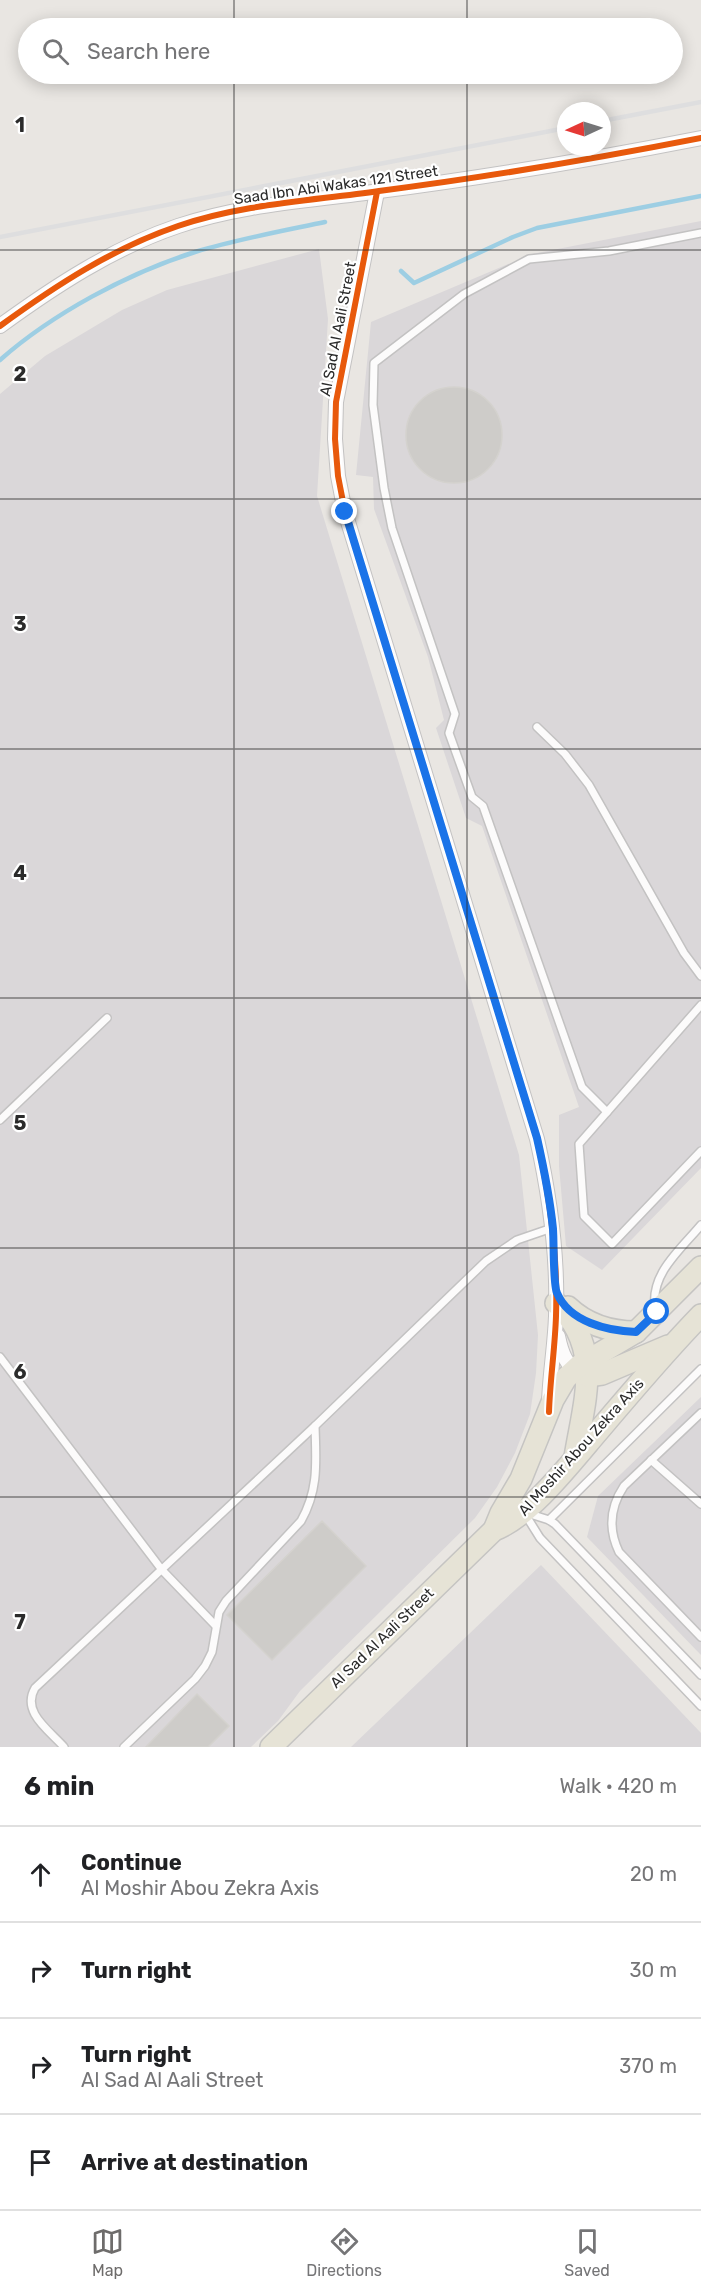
<!DOCTYPE html>
<html lang="en">
<head>
<meta charset="utf-8">
<style>
	:root { --surface:#fff; --page:#f6f6f6; --text:#202124; --muted:#757577; --line:#e0e0e0; --accent:#6e6c6b }
	body { margin:0; font-family:Rubik,sans-serif; background:var(--page); color:var(--text) }
	.compass { position:absolute; left:557px; top:102px; width:54px; height:54px; border-radius:50%; background:var(--surface); box-shadow:0 3px 15px #0003; rotate:266deg }
	.stop { position:absolute; width:18px; height:18px; margin:-14px; border:4px solid #1a73e8; border-radius:50%; background:#fff }
	.stop.end { background:#1a73e8; border-color:#fff; box-shadow:0 2px 6px #0008 }
	.list { margin:0; padding:0; list-style:none }
	h2 { display:flex; justify-content:space-between; align-items:center; height:78px; margin:0; padding:0 24px; font-size:26px }
	h2 small { font-size:20px; font-weight:400; color:var(--muted) }
	.list li { display:grid; grid-template-columns:39px 1fr auto; gap:18px; align-items:center; box-sizing:border-box; height:96px; padding:0 24px; border-top:2px solid var(--line) }
	.list b { display:block; font-size:22px; white-space:nowrap }
	.list p { margin:0; font-size:20px; white-space:nowrap; color:var(--muted) }
	.list em { font-size:20px; font-style:normal; color:var(--muted) }
	.icon { flex:none; width:33px; height:33px; fill:none; stroke:currentColor; stroke-width:2; stroke-linecap:round; stroke-linejoin:round }
	.map { position:relative; flex:none; width:701px; height:1747px; overflow:hidden }
	.search { position:absolute; background:var(--surface); box-shadow:0 3px 15px #0003; left:18px; right:18px; top:18px; height:66px; display:flex; align-items:center; gap:15px; box-sizing:border-box; padding:0 21px; border-radius:33px; color:var(--muted); font-size:22px }
	.sheet { height:462px; background:var(--surface) }
	nav { display:flex; justify-content:space-around; align-items:center; box-sizing:border-box; height:84px; border-top:2px solid var(--line); background:var(--surface); font-size:16px; color:var(--muted) }
	nav a { display:grid; justify-items:center; gap:3px }
	nav .on { color:var(--accent) }
	.map>svg:first-child { display:block }
</style>
</head>
<body>
<div class="map">
<svg width="701" height="1747" viewBox="0 0 701 1747">
	<rect width="100%" height="100%" fill="#e9e6e2"/>
	<!-- industrial -->
	<g fill="#dad7d9">
		<polygon points="701,221 701,1168 602,1270 566,1246 559,1166 559,1115 579,1107 482,826 466,818 436,728 444,720 428,657 374,509 373,477 356,475 371,322 532,254"/>
		<polygon points="319,249 328,319 317,496 519,1155 538,1335 536,1373 530,1414 515,1453 497,1487 475,1518 300,1691 278,1721 251,1747 0,1747 0,394 45,356 122,310 167,290"/>
		<polygon points="701,1397 701,1655 587,1537 598,1496"/>
		<polygon points="541,1565 701,1733 701,1747 351,1747"/>
	</g>
	<g fill="none" stroke-linecap="round" stroke-linejoin="round">
		<!-- stream -->
		<g stroke="#9dcee3" stroke-width="4.5">
			<polyline points="401,271 414,283 513,237 537,228 701,196"/>
			<path d="M 0,360 C 52,314 128,273 195,252 C 238,239 282,231 325,222"/>
		</g>
	</g>
	<!-- building -->
	<g fill="#ceccc9" stroke="#d4d2ce" stroke-width="1.5">
		<circle cx="454" cy="435" r="48"/>
		<polygon points="322,1521 366,1566 272,1660 227,1615"/>
		<polygon points="197,1694 229,1726 208,1747 146,1747"/>
	</g>
	<g fill="none" stroke-linecap="round" stroke-linejoin="round">
		<!-- service casing -->
		<g stroke="#c3c2c2" stroke-width="10">
			<g id="service">
				<polyline points="537,727 565,754 589,785 684,953 701,976"/>
				<polyline points="701,1005 579,1144 584,1216 612,1244 701,1151"/>
				<polyline points="607,1112 582,1087 483,806 472,797 449,733 455,714 392,528 384,488 373,405 374,363 464,294 529,259 609,251 701,233"/>
				<polyline points="0,1120 107,1018"/>
				<path d="M 655,1306 C 651,1273 681,1249 701,1225"/>
				<polyline points="0,1357 162,1570 215,1625"/>
				<path d="M 701,1413 L 624,1486 C 610,1507 608,1529 619,1552 L 701,1637"/>
				<polyline points="651,1460 701,1504"/>
				<polyline points="527,1513 549,1520 555,1524 701,1675"/>
				<polyline points="525,1514 540,1538 701,1706"/>
				<polyline points="549,1520 701,1369"/>
				<path d="M 64,1747 C 49,1730 21,1712 35,1688 L 315,1426"/>
				<path d="M 124,1747 L 195,1679 L 205,1666 L 212,1652 L 219,1612 L 226,1601 L 301,1521 C 319,1489 316,1462 315,1426 L 486,1261 L 517,1240 L 552,1228"/>
			</g>
		</g>
		<!-- minor casing -->
		<g stroke="#c3c2c2" stroke-width="16">
			<g id="minor">
				<path d="M 377,192 L 336,402 L 335,439 L 338,476 L 345,512 L 537,1139 C 550,1197 558,1256 556,1316 C 555,1345 550,1373 549,1402"/>
				<path d="M 0,326 C 55,286 113,248 178,226 C 243,204 310,201 379,191 C 487,177 594,159 701,138"/>
				<path d="M 558,1336 C 561,1351 566,1367 581,1374"/>
			</g>
		</g>
		<!-- primary casing -->
		<g stroke="#c5c4c2" stroke-width="24">
			<g id="primary">
				<path d="M 556,1303 C 604,1347 584,1401 575,1457"/>
				<path d="M 568,1307 C 587,1325 610,1332 636,1332"/>
				<polyline points="588,1376 602,1374 668,1346"/>
				<polyline points="494,1530 501,1513 521,1479 553,1400 566,1378 580,1365 636,1332 701,1267"/>
				<path d="M 271,1747 L 494,1530 C 530,1517 574,1459 600,1429 C 633,1390 666,1351 701,1315"/>
			</g>
		</g>
		<!-- service -->
		<use href="#service" stroke="#fcfbfb" stroke-width="7"/>
		<!-- minor -->
		<use href="#minor" stroke="#fcfbfb" stroke-width="14"/>
		<!-- primary -->
		<use href="#primary" stroke="#e6e3d6" stroke-width="21"/>
		<!-- rail -->
		<g stroke="#dededf" stroke-width="4.5">
			<polyline points="602,121 701,102"/>
			<polyline points="0,237 566,128"/>
		</g>
		<!-- cycleway casing -->
		<g stroke="#fff" stroke-width="10">
			<g id="cycleway">
				<path d="M 377,192 L 336,402 L 335,439 L 338,476 L 345,512 L 537,1139 C 550,1197 558,1256 556,1316 C 555,1348 550,1380 549,1412"/>
				<path d="M 0,326 C 55,286 113,248 178,226 C 243,204 310,201 379,191 C 487,177 594,159 701,138"/>
			</g>
		</g>
		<!-- cycleway -->
		<use href="#cycleway" stroke="#e8590c" stroke-width="6"/>
	</g>
	<g fill="none" stroke-linecap="round" stroke-linejoin="round">
		<!-- route -->
		<path stroke="#1a73e8" stroke-width="8" d="M 345,512 L 537,1138 C 544,1169 550,1199 553,1229 C 554,1242 553,1285 557,1293 C 569,1322 608,1331 636,1332 L 657,1312"/>
	</g>
	<!-- grid -->
	<path fill="none" stroke="#2b2b2b" stroke-width="1.5" stroke-opacity="0.55" d="M 234,0 L 234,28M 467,0 L 467,28M 234,74 L 234,1747M 467,74 L 467,1747M 0,250 L 701,250M 0,499 L 701,499M 0,749 L 701,749M 0,998 L 701,998M 0,1248 L 701,1248M 0,1497 L 701,1497"/>
	<g text-anchor="middle" stroke-width="4.5" stroke-linejoin="round" paint-order="stroke">
		<!-- street labels -->
		<g font-size="15" fill="#2b2b2b" stroke="#fff">
			<text transform="translate(336 185) rotate(-8)" y="5">Saad Ibn Abi Wakas 121 Street</text>
			<text transform="translate(338 329) rotate(-79)" y="5">Al Sad Al Aali Street</text>
			<text transform="translate(581 1447) rotate(-48)" y="5">Al Moshir Abou Zekra Axis</text>
			<text transform="translate(382 1638) rotate(-44)" y="5">Al Sad Al Aali Street</text>
		</g>
	</g>
	<g font-size="20" text-anchor="middle" font-weight="bold" fill="#2b2b2b" stroke="#fff" stroke-width="4.5" stroke-linejoin="round" paint-order="stroke">
		<text x="20" y="132">1</text>
		<text x="20" y="381">2</text>
		<text x="20" y="631">3</text>
		<text x="20" y="880">4</text>
		<text x="20" y="1130">5</text>
		<text x="20" y="1379">6</text>
		<text x="20" y="1629">7</text>
	</g>
</svg>
<svg class="compass" viewBox="-18 -18 36 36"><path d="M0-13l5 13h-10z" fill="#e53935"/><path d="M0 13l5-13h-10z" fill="#757577"/></svg>
<div class="stop" style="left:657px;top:1312px"></div>
<div class="stop end" style="left:345px;top:512px"></div>
<div class="search"><svg class="icon" aria-label="search" viewBox="0 0 24 24"><circle cx="10" cy="10" r="6"/><path d="M15 15l6 6"/></svg>Search here</div>
</div>
<section class="sheet">
<h2>6 min<small>Walk · 420 m</small></h2>
<ul class="list">
<li><svg class="icon" aria-label="ahead" viewBox="0 0 24 24"><path d="M12 20V5M6 11l6-6 6 6"/></svg><div><b>Continue</b><p>Al Moshir Abou Zekra Axis</p></div><em>20 m</em></li>
<li><svg class="icon" aria-label="right" viewBox="0 0 24 24"><path d="M7 20v-9h11M14 6l5 5-5 5"/></svg><div><b>Turn right</b></div><em>30 m</em></li>
<li><svg class="icon" aria-label="right" viewBox="0 0 24 24"><path d="M7 20v-9h11M14 6l5 5-5 5"/></svg><div><b>Turn right</b><p>Al Sad Al Aali Street</p></div><em>370 m</em></li>
<li><svg class="icon" aria-label="arrive" viewBox="0 0 24 24"><path d="M6 21V4h12l-3 4 3 4H6"/></svg><div><b>Arrive at destination</b></div></li>
</ul>
</section>
<nav>
<a class="on"><svg class="icon" aria-label="map" viewBox="0 0 24 24"><path d="M3 6l6-2 6 2 6-2v14l-6 2-6-2-6 2zM9 4v14M15 6v14"/></svg>Map</a>
<a><svg class="icon" aria-label="directions" viewBox="0 0 24 24"><path d="M12 3l9 9-9 9-9-9zM9 14v-3h6M13 9l2 2-2 2"/></svg>Directions</a>
<a><svg class="icon" aria-label="saved" viewBox="0 0 24 24"><path d="M7 4h10v16l-5-4-5 4z"/></svg>Saved</a>
</nav>
</body>
</html>
